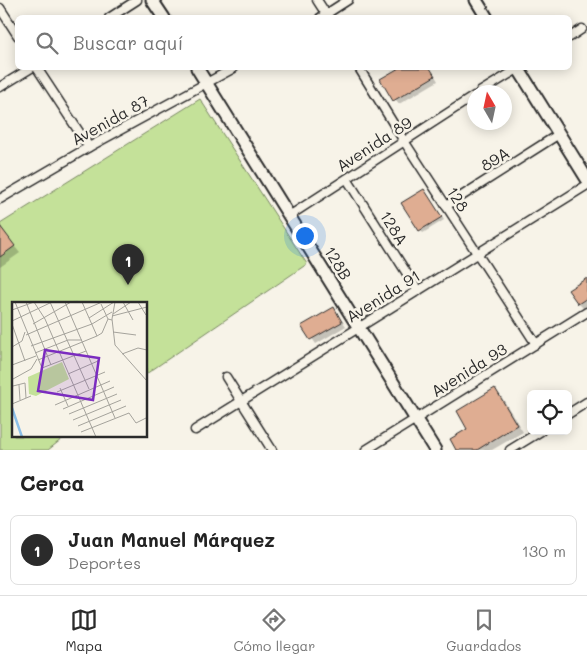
<!DOCTYPE html>
<html lang="es">
<head>
<meta charset="utf-8">
<style>
	:root { --surface:#fff; --page:#f2f2f2; --text:#222; --muted:#767676; --line:#e0e0e0; --accent:#2b2b2b }
	body { margin:0; font-family:Mali,sans-serif; background:var(--page); color:var(--text) }
	.controls { position:absolute; right:15px; bottom:15px; display:grid; overflow:hidden; border-radius:8px; box-shadow:0 2px 12px #0003 }
	.controls button { width:45px; height:45px; display:grid; place-items:center; padding:0; border:0; border-bottom:1px solid var(--line); background:var(--surface); color:var(--text); font:25px sans-serif }
	.compass { position:absolute; left:467px; top:85px; width:45px; height:45px; border-radius:50%; background:var(--surface); box-shadow:0 2px 12px #0003; rotate:351deg }
	.you { position:absolute; left:304px; top:235px; width:18px; height:18px; margin:-12px; border:4px solid #fff; border-radius:50%; background:#1a73e8; box-shadow:0 0 0 8px #1a73e833 }
	.badge { display:grid; place-items:center; width:32px; height:32px; border-radius:50%; background:var(--accent); color:#fff; font-size:16px; font-weight:700 }
	.pin { position:absolute; translate:-50% -41px; filter:drop-shadow(0 1px 2px #0008) }
	.pin::after { content:''; position:absolute; top:26px; width:18px; height:15px; background:inherit; clip-path:polygon(0 0,100% 0,50% 100%) }
	.list { margin:0; padding:0; list-style:none }
	h2 { display:flex; justify-content:space-between; align-items:center; height:65px; margin:0; padding:0 20px; font-size:21px }
	h2 small { font-size:16px; font-weight:400; color:var(--muted) }
	.list li { display:grid; grid-template-columns:32px 1fr auto; gap:15px; align-items:center; box-sizing:border-box; height:70px; margin:0 10px 10px; padding:0 10px; border:1px solid var(--line); border-radius:8px }
	.list b { display:block; font-size:19px; white-space:nowrap }
	.list p { margin:0; font-size:16px; white-space:nowrap; color:var(--muted) }
	.list em { font-size:16px; font-style:normal; color:var(--muted) }
	.icon { flex:none; width:28px; height:28px; fill:none; stroke:currentColor; stroke-width:2; stroke-linecap:round; stroke-linejoin:round }
	.map { position:relative; flex:none; width:587px; height:450px; overflow:hidden }
	.search { position:absolute; background:var(--surface); box-shadow:0 2px 12px #0003; left:15px; right:15px; top:15px; height:55px; display:flex; align-items:center; gap:12px; box-sizing:border-box; padding:0 18px; border-radius:8px; color:var(--muted); font-size:19px }
	.sheet { height:145px; background:var(--surface) }
	nav { display:flex; justify-content:space-around; align-items:center; box-sizing:border-box; height:70px; border-top:1px solid var(--line); background:var(--surface); font-size:14px; color:var(--muted) }
	nav a { display:grid; justify-items:center; gap:2px }
	nav .on { color:var(--accent) }
	.map>svg:first-child { display:block }
</style>
</head>
<body>
<div class="map">
<svg width="587" height="450" viewBox="0 0 587 450">
	<rect width="100%" height="100%" fill="#f7f3e8"/>
	<filter id="ink" filterUnits="userSpaceOnUse"><feTurbulence type="fractalNoise" baseFrequency=".02" numOctaves="2"/><feDisplacementMap in="SourceGraphic" scale="10" xChannelSelector="R" yChannelSelector="G"/><feConvolveMatrix kernelMatrix="1 2 1 2 8 2 1 2 1" color-interpolation-filters="sRGB"/></filter>
	<g filter="url(#ink)">
		<!-- green -->
		<polygon fill="#c4e199" stroke="#788662" points="200,99 307,264 146,374 146,304 14,304 14,436 66,436 48,450 0,450 0,224"/>
		<!-- shadow -->
		<g fill="#0003">
			<polygon points="401,68 430,68 438,81 399,104 382,79"/>
			<polygon points="424,190 444,220 423,233 420,230"/>
			<polygon points="0,229 20,253 0,267"/>
			<polygon points="587,280 587,312 578,303"/>
			<polygon points="333,308 346,326 316,344 303,326"/>
			<polygon points="495,390 501,396 523,432 492,450 458,450"/>
		</g>
		<!-- building -->
		<g fill="#dfad92" stroke="#2b2b2b">
			<polygon points="399,68 430,68 435,76 393,101 380,79"/>
			<polygon points="424,189 442,217 419,231 401,203"/>
			<polygon points="0,226 15,246 0,257"/>
			<polygon points="587,278 587,298 578,304 568,290"/>
			<polygon points="334,307 342,322 310,340 301,326"/>
			<polygon points="495,388 517,425 477,450 456,450 450,439 467,429 457,411"/>
		</g>
		<g fill="none" stroke-linecap="round" stroke-linejoin="round">
			<!-- street casing -->
			<g stroke="#2b2b2b" stroke-width="11">
				<g id="street">
					<polyline points="317,0 328,17"/>
					<polyline points="0,8 18,36"/>
					<polyline points="109,18 137,0"/>
					<polyline points="320,18 348,0"/>
					<polyline points="570,37 582,29"/>
					<polyline points="37,68 89,147"/>
					<polyline points="359,68 404,141 536,344"/>
					<polyline points="0,87 31,68"/>
					<polyline points="480,92 519,68"/>
					<polyline points="347,179 418,291"/>
					<polyline points="0,199 89,147 234,68"/>
					<polyline points="446,206 559,134"/>
					<polyline points="289,216 474,96"/>
					<polyline points="226,377 272,450"/>
					<polyline points="568,414 587,402"/>
					<polyline points="195,430 587,185"/>
					<polyline points="366,450 587,312"/>
					<polyline points="510,450 541,431"/>
				</g>
			</g>
			<!-- secondary casing -->
			<g stroke="#2b2b2b" stroke-width="15">
				<g id="secondary">
					<polyline points="152,0 164,18"/>
					<polyline points="476,0 487,18"/>
					<polyline points="197,68 435,450"/>
					<polyline points="518,68 587,179"/>
				</g>
			</g>
			<!-- street -->
			<use href="#street" stroke="#f7f3e8" stroke-width="8"/>
			<!-- secondary -->
			<use href="#secondary" stroke="#f7f3e8" stroke-width="11"/>
		</g>
	</g>
	<g text-anchor="middle" stroke-width="5" stroke-linejoin="round" paint-order="stroke">
		<!-- street labels -->
		<g font-size="16" fill="#2b2b2b" stroke="#f7f3e8">
			<text transform="translate(110 120) rotate(-29)" y="6">Avenida 87</text>
			<text transform="translate(374 144) rotate(-33)" y="6">Avenida 89</text>
			<text transform="translate(495 159) rotate(-32)" y="6">89A</text>
			<text transform="translate(458 199) rotate(57)" y="6">128</text>
			<text transform="translate(394 228) rotate(58)" y="6">128A</text>
			<text transform="translate(338 263) rotate(58)" y="6">128B</text>
			<text transform="translate(383 296) rotate(-32)" y="6">Avenida 91</text>
			<text transform="translate(469 370) rotate(-32)" y="6">Avenida 93</text>
		</g>
	</g>
	<!-- overview -->
	<g transform="translate(12 302)">
		<rect width="135" height="135" fill="#f7f3e8"/>
		<path d="M 50,60 L 57,77 L 24,94 L 17,92 L 16,75 Z" fill="#c4e199"/>
		<path fill="none" stroke="#8bbfe8" stroke-width="2.5" d="M 0,106 L 10,135"/>
		<path fill="none" stroke="#a5a39c" stroke-width="1" d="M 3,0 L 30,66 L 74,49M 14,0 L 39,63M 22,0 L 33,17 L 84,135M 38,0 L 77,87M 53,0 L 103,116M 70,0 L 85,34M 103,0 L 100,17 L 103,43 L 135,79M 111,0 L 121,18M 126,0 L 134,13M 89,2 L 96,17 L 100,18M 0,8 L 22,0M 101,12 L 119,0M 100,14 L 135,5M 77,16 L 102,0M 0,19 L 40,0M 0,22 L 13,59M 21,22 L 59,0M 101,30 L 124,33M 14,33 L 90,0M 19,44 L 80,22 L 100,10M 0,45 L 10,39 L 13,30M 23,51 L 56,38 L 70,38M 110,52 L 126,46 L 135,48M 26,58 L 85,34 L 90,31 L 96,17M 0,63 L 24,54M 56,72 L 86,59M 0,73 L 0,102M 1,77 L 19,67 L 25,57M 7,83 L 8,98M 1,84 L 13,81 L 14,96M 48,86 L 56,104M 45,90 L 93,70M 0,102 L 19,94M 43,103 L 98,79M 51,107 L 102,85M 57,112 L 105,92M 61,118 L 109,98M 66,124 L 114,104M 69,130 L 117,111 L 124,121 L 134,116"/>
		<path fill="#7b2cbf" fill-opacity="0.15" stroke="#7b2cbf" stroke-width="2.5" d="M 33,48 L 87,56 L 81,98 L 26,89 Z"/>
		<rect width="135" height="135" fill="none" stroke="#2b2b2b" stroke-width="2.5"/>
	</g>
</svg>
<div class="controls">
<button><svg class="icon" aria-label="locate" viewBox="0 0 24 24"><circle cx="12" cy="12" r="6"/><path d="M12 2v4M12 18v4M2 12h4M18 12h4"/></svg></button>
</div>
<svg class="compass" viewBox="-18 -18 36 36"><path d="M0-13l5 13h-10z" fill="#e53935"/><path d="M0 13l5-13h-10z" fill="#767676"/></svg>
<div class="you"></div>
<div class="pin badge" style="left:128px;top:285px">1</div>
<div class="search"><svg class="icon" aria-label="search" viewBox="0 0 24 24"><circle cx="10" cy="10" r="6"/><path d="M15 15l6 6"/></svg>Buscar aquí</div>
</div>
<section class="sheet">
<h2>Cerca<small></small></h2>
<ul class="list">
<li><span class="badge">1</span><div><b>Juan Manuel Márquez</b><p>Deportes</p></div><em>130 m</em></li>
</ul>
</section>
<nav>
<a class="on"><svg class="icon" aria-label="map" viewBox="0 0 24 24"><path d="M3 6l6-2 6 2 6-2v14l-6 2-6-2-6 2zM9 4v14M15 6v14"/></svg>Mapa</a>
<a><svg class="icon" aria-label="directions" viewBox="0 0 24 24"><path d="M12 3l9 9-9 9-9-9zM9 14v-3h6M13 9l2 2-2 2"/></svg>Cómo llegar</a>
<a><svg class="icon" aria-label="saved" viewBox="0 0 24 24"><path d="M7 4h10v16l-5-4-5 4z"/></svg>Guardados</a>
</nav>
</body>
</html>
